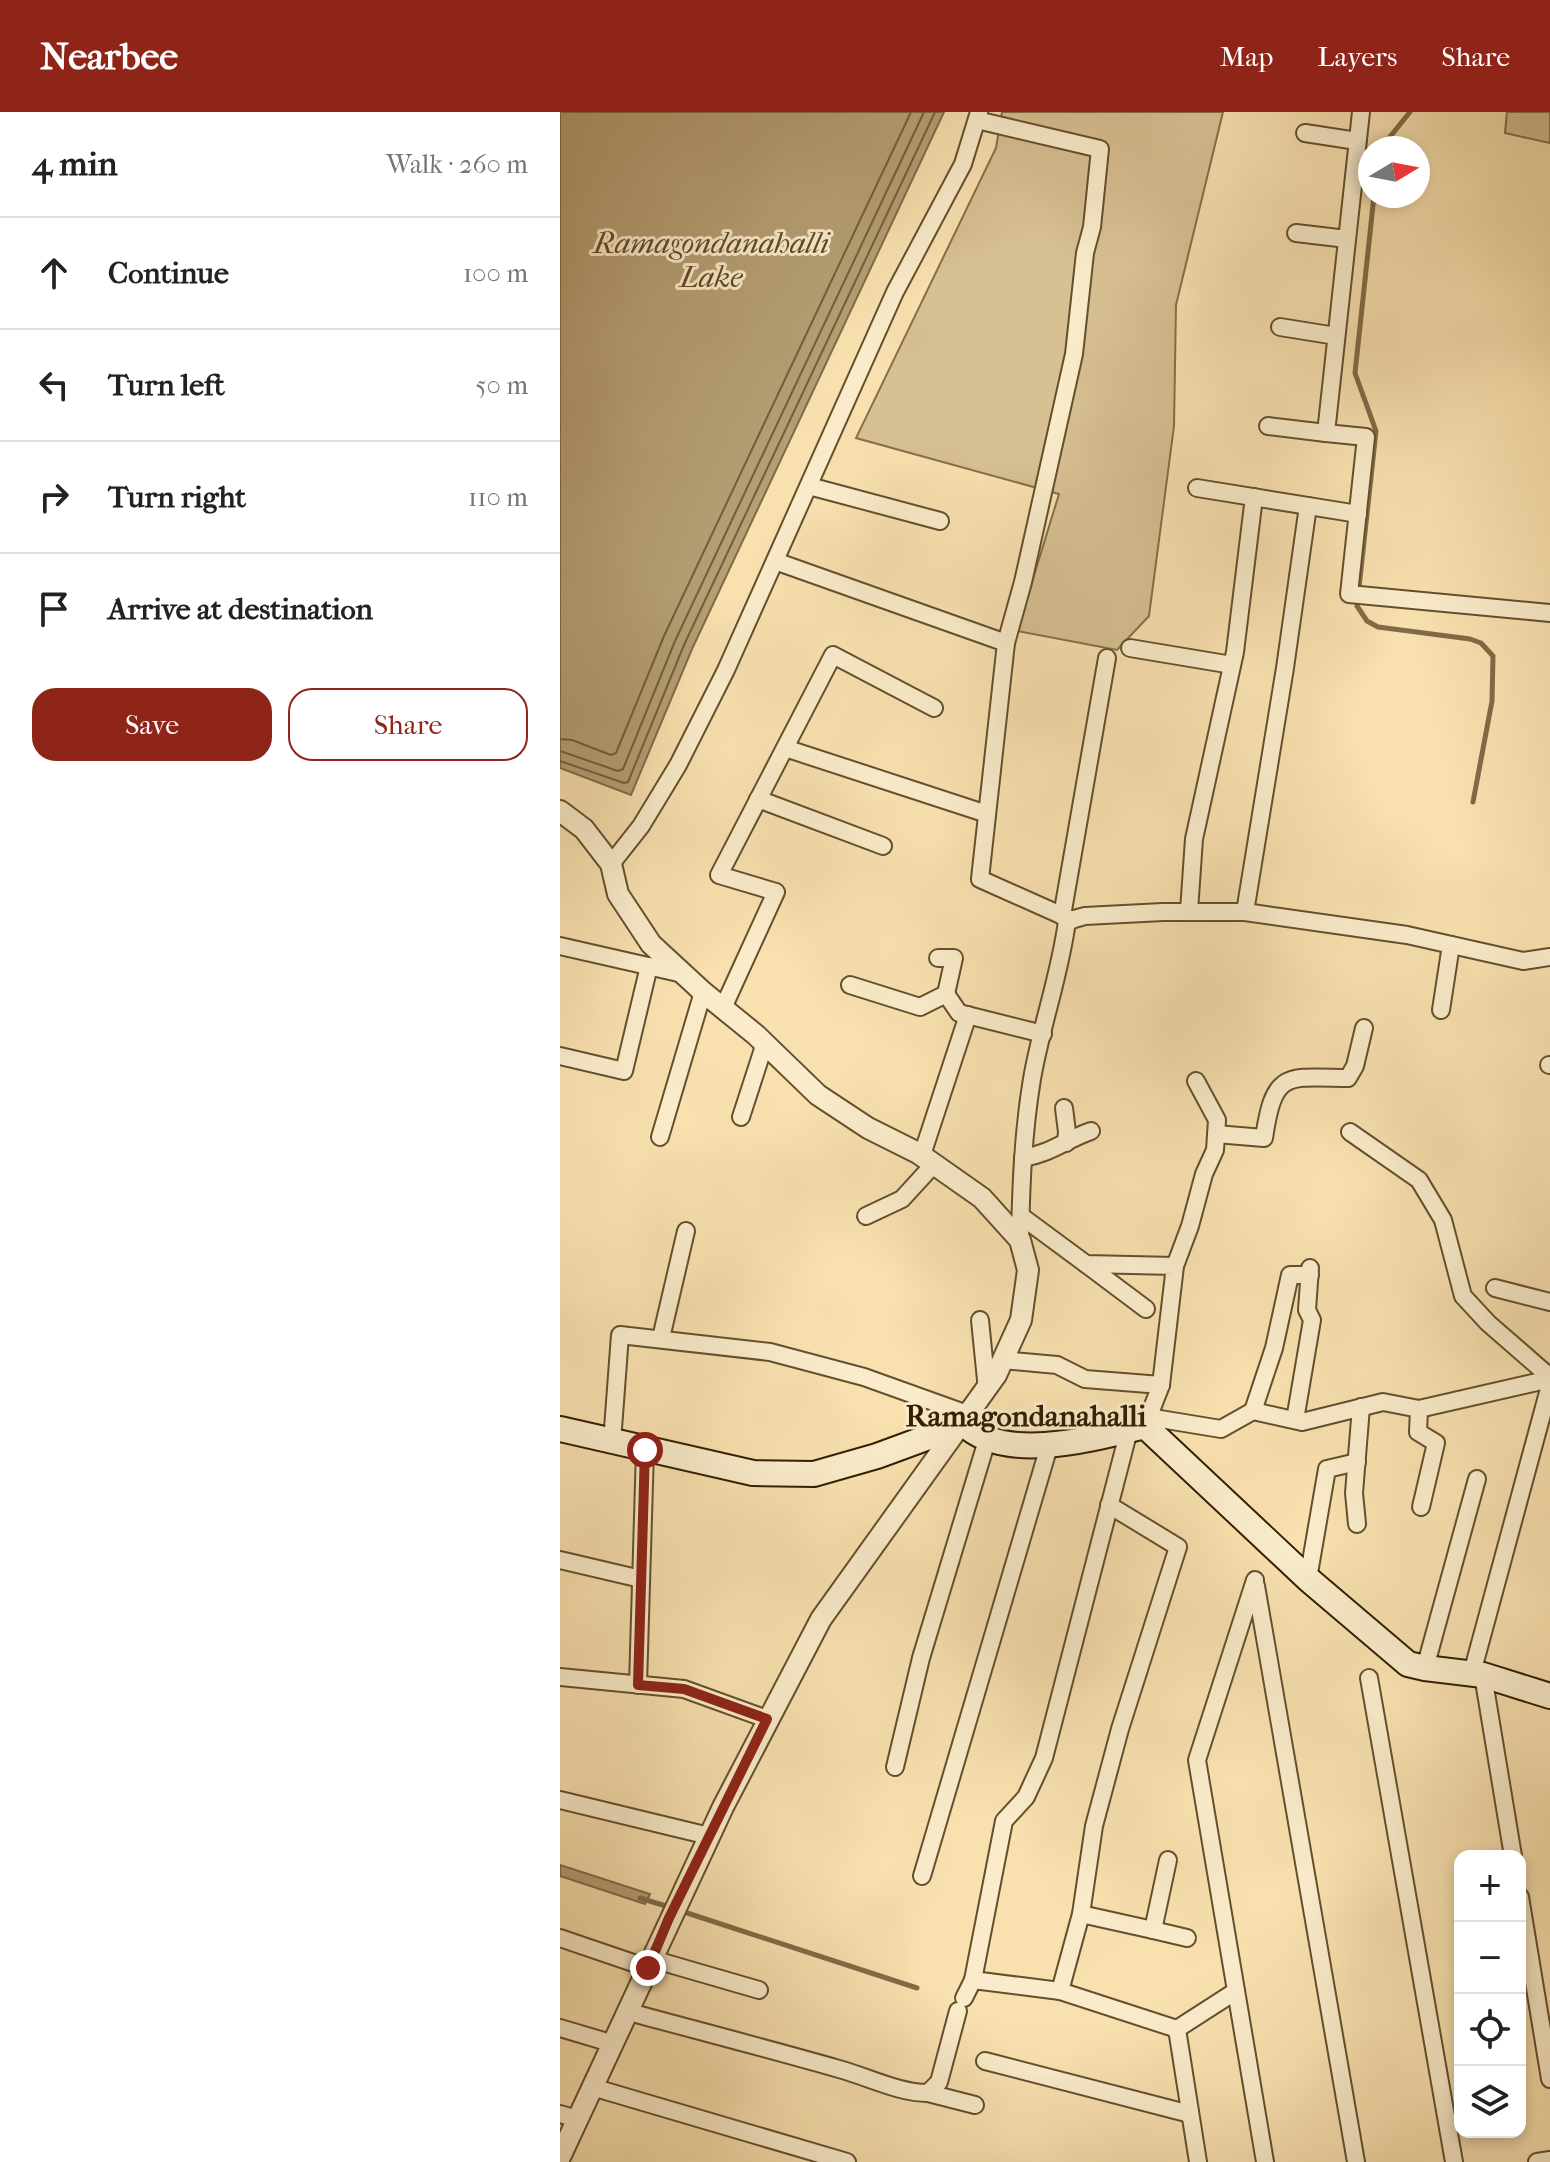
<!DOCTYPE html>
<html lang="en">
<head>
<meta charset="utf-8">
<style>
	:root { --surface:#fff; --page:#f2f2f2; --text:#222; --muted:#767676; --line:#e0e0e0; --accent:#8f2418 }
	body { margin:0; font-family:"IM FELL French Canon",serif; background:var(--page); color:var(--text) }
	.controls { position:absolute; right:24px; bottom:24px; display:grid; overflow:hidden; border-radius:16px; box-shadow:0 4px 12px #0003 }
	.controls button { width:72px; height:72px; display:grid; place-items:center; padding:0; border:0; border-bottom:2px solid var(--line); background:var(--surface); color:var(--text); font:40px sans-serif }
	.compass { position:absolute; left:798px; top:24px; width:72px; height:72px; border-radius:50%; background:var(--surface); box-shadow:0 4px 12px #0003; rotate:80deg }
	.stop { position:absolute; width:24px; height:24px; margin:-18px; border:6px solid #8f2418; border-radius:50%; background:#fff }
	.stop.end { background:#8f2418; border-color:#fff; box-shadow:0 2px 8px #0008 }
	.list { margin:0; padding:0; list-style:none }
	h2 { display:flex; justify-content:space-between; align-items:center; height:104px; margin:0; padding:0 32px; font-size:34px }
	h2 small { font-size:26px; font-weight:400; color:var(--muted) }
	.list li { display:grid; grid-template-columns:52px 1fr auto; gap:24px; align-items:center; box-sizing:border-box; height:112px; padding:0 32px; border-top:2px solid var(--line) }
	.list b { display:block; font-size:30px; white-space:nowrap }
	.list em { font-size:26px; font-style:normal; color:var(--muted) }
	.actions { display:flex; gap:16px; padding:24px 32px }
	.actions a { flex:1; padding:18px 0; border:2px solid var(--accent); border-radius:24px; text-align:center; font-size:28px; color:var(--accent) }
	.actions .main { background:var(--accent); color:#fff }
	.icon { flex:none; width:44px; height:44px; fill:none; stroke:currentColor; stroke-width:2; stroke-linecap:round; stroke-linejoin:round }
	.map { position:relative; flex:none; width:990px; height:2050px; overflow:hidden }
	header { display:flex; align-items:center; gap:48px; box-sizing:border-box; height:112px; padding:0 40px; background:var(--accent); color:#fff }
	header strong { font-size:38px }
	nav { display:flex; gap:44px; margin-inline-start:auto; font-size:28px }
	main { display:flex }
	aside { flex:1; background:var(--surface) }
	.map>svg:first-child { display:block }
</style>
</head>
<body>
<header>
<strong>Nearbee</strong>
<nav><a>Map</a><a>Layers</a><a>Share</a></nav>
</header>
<main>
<aside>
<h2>4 min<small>Walk · 260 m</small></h2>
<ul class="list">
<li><svg class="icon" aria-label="ahead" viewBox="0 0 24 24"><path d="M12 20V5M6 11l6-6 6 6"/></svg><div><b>Continue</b></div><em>100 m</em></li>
<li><svg class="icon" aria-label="left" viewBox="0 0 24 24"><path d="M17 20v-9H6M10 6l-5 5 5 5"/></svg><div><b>Turn left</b></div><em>50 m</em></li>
<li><svg class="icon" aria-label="right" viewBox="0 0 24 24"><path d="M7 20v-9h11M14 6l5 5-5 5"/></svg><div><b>Turn right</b></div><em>110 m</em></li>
<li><svg class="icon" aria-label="arrive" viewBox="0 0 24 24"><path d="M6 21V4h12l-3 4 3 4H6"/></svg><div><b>Arrive at destination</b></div></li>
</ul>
<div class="actions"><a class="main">Save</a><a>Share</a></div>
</aside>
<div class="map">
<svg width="990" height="2050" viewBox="0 0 990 2050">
	<rect width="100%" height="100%" fill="#f8e1af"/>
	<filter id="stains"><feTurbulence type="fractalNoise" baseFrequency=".0025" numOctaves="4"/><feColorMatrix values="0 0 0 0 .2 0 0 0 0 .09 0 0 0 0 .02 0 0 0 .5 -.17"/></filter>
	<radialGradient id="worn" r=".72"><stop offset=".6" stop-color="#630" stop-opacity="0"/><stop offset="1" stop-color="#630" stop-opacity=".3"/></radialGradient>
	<!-- green -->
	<g fill="#d7c092" stroke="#856f4a" stroke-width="2">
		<polygon points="442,0 663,0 616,193 614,314 589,504 557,538 457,519 499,382 296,326 436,36"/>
		<polygon points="947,0 990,0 990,31 945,21"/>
	</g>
	<!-- water -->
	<g fill="#b59f74" stroke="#816b46" stroke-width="2">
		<polygon points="0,0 384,0 132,537 71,683 0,656"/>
		<polygon points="0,1753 90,1782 85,1792 0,1764"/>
	</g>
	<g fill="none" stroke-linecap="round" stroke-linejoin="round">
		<!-- shore -->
		<g stroke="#745e3b" stroke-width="2">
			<polyline points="0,627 12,628 51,643 56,641 104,524 351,0"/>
			<polyline points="0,639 58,659 63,657 115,529 364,0"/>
			<polyline points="0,649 64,671 68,670 124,533 375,0"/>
		</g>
		<!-- stream -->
		<g stroke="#816b46" stroke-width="5">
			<polyline points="821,36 850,0"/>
			<polyline points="814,84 795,261 816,319 797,494 807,509 818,515 910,527 921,531 933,544 932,589 913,690"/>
			<polyline points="80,1786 109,1795"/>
			<polyline points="118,1798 357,1876"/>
		</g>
		<!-- minor casing -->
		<g stroke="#644f2d" stroke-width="20">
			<g id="minor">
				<polyline points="801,0 766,321 806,325 789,482 990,501"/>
				<polyline points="417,8 540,37 532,115 525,141 514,242 463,470 446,531"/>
				<polyline points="745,21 797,29"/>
				<polyline points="736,121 787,127"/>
				<polyline points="720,215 776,224"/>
				<polyline points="708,314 766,321"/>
				<polyline points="249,374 380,409"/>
				<polyline points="637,376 798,402"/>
				<polyline points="215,449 446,531 420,767 512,808"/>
				<polyline points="570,536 672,553"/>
				<polyline points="225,636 427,702"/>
				<polyline points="198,687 323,734"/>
				<polyline points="51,752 81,714 118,653 166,558 335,180 403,52 419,0"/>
				<polyline points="629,799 634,727 675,540 694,385"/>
				<polyline points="685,800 725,556 748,394"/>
				<polyline points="502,804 547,546"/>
				<polyline points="0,834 123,862"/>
				<polyline points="378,846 394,846 386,882"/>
				<polyline points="290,873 360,895 386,882 399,901 483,922"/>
				<polyline points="163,896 216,780 159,763 273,543 374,596"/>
				<polyline points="881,898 891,833"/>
				<polyline points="0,944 64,959 89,854"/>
				<polyline points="989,953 990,953"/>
				<polyline points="504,996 507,1020 506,1031"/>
				<polyline points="181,1005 204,934"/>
				<polyline points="790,1020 859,1068 883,1108 903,1184 928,1211 990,1265"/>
				<path d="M 656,1022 L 704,1026 C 714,958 726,965 788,966 L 795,954 L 804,916"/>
				<polyline points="100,1025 143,880"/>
				<polyline points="362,1043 408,903"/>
				<path d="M 463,1046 C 492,1041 505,1028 531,1019"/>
				<polyline points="306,1104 342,1087 374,1052"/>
				<polyline points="461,1104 526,1152 615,1154 601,1273"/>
				<path d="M 460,1128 C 461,1075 463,1021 472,967 C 481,914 500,863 507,809 L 525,804 L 603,800 L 685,800 L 847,823 L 963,849 L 990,845"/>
				<polyline points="526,1152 586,1197"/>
				<polyline points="615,1154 630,1114 644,1062 655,1038 657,1008 636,969"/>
				<polyline points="935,1176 990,1190"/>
				<polyline points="420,1208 427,1278"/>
				<polyline points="101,1226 126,1119"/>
				<polyline points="443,1248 497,1253 525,1267 601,1273 585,1314"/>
				<polyline points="859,1297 858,1320 876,1331 861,1395"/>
				<polyline points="693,1299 714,1236 730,1163 750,1163"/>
				<polyline points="588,1305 661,1317 693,1299 742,1310 823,1290 859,1297 990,1267"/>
				<polyline points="735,1308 752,1208 747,1198 750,1156"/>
				<polyline points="569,1318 484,1646 466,1685 444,1709 413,1868 500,1879 617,1917"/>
				<polyline points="52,1330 60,1223 210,1240 304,1265 410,1303"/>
				<polyline points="797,1412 794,1381 801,1295"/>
				<polyline points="0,1448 81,1467"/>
				<polyline points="748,1467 767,1357 797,1350"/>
				<polyline points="695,1468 637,1648 705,2050"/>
				<polyline points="696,1474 796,2050"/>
				<polyline points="865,1556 917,1367"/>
				<polyline points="912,1561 990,1273"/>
				<polyline points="923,1563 953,1744"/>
				<polyline points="0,1565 124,1577 207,1607"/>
				<polyline points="809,1566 894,2050"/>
				<polyline points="78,1573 85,1338"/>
				<polyline points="335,1655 361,1546 428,1325"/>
				<polyline points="0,1688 149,1724"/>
				<polyline points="362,1764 490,1331"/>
				<polyline points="960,1785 990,1967"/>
				<polyline points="521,1802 593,1818 608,1748"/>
				<polyline points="593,1818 627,1826"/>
				<polyline points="0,1826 88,1856"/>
				<polyline points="92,1847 199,1878"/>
				<polyline points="500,1879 521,1802 534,1714 560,1617 618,1435 549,1393"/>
				<polyline points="404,1886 413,1868"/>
				<path d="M 69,1900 C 139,1919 209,1937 279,1957 C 308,1965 339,1981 368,1981 L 379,1970 L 398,1899"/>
				<polyline points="0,1916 54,1932"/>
				<polyline points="425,1949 630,2002"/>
				<polyline points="32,1975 287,2050"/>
				<polyline points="368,1981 415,1993"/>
				<polyline points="0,2002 17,2007"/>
				<polyline points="638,2050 617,1917 676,1879"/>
				<polyline points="977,2050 990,2048"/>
			</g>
		</g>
		<!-- tertiary casing -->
		<g stroke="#644f2d" stroke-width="24">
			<polyline id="tertiary" points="0,699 24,717 51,752 58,782 91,832 143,880 196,923 258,983 308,1016 358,1041 422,1086 460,1128 468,1158 461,1208 436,1263 261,1507 163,1695 0,2045"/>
		</g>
		<!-- secondary casing -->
		<g stroke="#331e02" stroke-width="28">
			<path id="secondary" d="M 0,1317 L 193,1361 L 254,1362 L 317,1344 L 404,1312 C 445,1352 536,1326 585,1314 L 748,1467 L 848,1552 L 865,1556 L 923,1563 L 990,1584"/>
		</g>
		<!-- minor -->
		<use href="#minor" stroke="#faeccb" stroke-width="16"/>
		<!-- tertiary -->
		<use href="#tertiary" stroke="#faeccb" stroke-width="20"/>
		<!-- secondary -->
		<use href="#secondary" stroke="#faeccb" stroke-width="24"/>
	</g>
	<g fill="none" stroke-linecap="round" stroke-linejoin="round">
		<!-- route -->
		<polyline stroke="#8f2418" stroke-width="10" points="85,1338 78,1573 124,1577 207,1607 109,1806 88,1856"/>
	</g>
	<g text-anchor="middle" stroke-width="6" stroke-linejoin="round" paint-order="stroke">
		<!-- water labels -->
		<g font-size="30" font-style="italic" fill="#604b2a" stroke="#faeccb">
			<text x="151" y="141">Ramagondanahalli<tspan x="151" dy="34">Lake</tspan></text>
		</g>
		<!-- neighbourhood labels -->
		<g font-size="30" font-weight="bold" fill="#331e02" stroke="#faeccb">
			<text x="466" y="1314">Ramagondanahalli</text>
		</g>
	</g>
	<rect width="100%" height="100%" filter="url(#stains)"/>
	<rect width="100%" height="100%" fill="url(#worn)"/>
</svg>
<div class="controls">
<button>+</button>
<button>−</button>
<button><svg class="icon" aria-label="locate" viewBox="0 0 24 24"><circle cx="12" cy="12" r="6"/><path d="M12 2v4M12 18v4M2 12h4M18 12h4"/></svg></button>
<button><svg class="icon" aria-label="layers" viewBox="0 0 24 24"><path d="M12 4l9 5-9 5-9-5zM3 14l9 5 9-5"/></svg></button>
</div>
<svg class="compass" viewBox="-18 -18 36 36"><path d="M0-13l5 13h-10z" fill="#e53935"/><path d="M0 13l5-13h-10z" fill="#767676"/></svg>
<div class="stop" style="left:85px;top:1338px"></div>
<div class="stop end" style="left:88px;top:1856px"></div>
</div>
</main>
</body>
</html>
